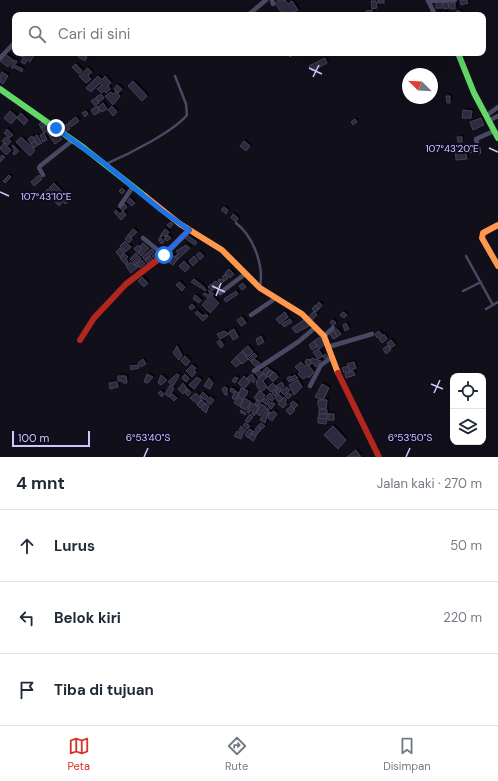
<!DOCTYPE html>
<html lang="id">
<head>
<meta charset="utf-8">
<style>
	:root { --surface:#fff; --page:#f6f6f7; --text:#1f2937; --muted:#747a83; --line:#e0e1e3; --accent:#d93025 }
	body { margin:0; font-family:"DM Sans",sans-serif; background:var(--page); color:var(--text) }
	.controls { position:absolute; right:12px; bottom:12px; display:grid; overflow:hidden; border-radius:8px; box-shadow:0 4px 16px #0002 }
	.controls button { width:36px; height:36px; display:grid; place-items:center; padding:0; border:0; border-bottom:1px solid var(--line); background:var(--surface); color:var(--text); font:20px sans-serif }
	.compass { position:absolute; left:402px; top:68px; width:36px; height:36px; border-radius:50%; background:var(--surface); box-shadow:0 4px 16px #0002; rotate:294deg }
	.scale { position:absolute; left:12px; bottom:10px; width:78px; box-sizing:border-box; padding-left:4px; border:2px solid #cec8ff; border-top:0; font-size:11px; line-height:14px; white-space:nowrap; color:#cec8ff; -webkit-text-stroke:3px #0e0a1f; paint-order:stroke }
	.stop { position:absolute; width:12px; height:12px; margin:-9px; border:3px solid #1a73e8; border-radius:50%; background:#fff }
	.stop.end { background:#1a73e8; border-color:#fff; box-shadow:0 1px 4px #0008 }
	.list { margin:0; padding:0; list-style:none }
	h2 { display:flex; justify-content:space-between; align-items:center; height:52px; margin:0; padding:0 16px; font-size:17px }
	h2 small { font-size:13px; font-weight:400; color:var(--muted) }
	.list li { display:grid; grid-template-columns:26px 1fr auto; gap:12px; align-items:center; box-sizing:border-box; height:72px; padding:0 16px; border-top:1px solid var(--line) }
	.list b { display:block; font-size:15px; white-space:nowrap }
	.list em { font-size:13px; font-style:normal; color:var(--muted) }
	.icon { flex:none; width:22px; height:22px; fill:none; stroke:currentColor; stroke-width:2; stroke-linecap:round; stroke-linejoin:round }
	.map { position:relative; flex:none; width:498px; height:457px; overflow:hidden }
	.search { position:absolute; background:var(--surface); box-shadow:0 4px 16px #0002; left:12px; right:12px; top:12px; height:44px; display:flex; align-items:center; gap:10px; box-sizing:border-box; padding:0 14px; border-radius:8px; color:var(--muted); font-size:15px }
	.sheet { height:268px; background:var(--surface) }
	nav { display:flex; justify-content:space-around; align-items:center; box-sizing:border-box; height:56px; border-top:1px solid var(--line); background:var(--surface); font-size:11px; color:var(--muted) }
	nav a { display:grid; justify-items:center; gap:2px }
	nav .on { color:var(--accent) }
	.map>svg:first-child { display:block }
</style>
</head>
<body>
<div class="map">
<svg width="498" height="457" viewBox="0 0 498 457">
	<defs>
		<filter id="shadow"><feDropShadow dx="2" dy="-2" stdDeviation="0" flood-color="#0009"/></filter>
	</defs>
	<rect width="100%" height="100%" fill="#110f1a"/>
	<!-- building -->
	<g fill="#2f2b3d" stroke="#444059" filter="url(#shadow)">
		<polygon points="279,0 285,0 288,4 292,1 298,10 293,13 294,15 283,15 275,3"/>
		<rect x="378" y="0" width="6" height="3"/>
		<polygon points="460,0 467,0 468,3 461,5"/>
		<polygon points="371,1 376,1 377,8 372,9"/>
		<rect x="436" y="2" width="6" height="6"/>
		<polygon points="448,2 449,8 444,9 443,3"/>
		<rect x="450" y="3" width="5" height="6"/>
		<polygon points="372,10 373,14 366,15 366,11"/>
		<polygon points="456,11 460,11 461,15 456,15"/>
		<polygon points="445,12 445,15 437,15 437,13"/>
		<polygon points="26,53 34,55 30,62 27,60 25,64 21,62"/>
		<polygon points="81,53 87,57 85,61 78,57"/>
		<polygon points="287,53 296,53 290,57"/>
		<polygon points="5,54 13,60 8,67 0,61"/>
		<polygon points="325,58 327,63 312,71 309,66"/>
		<polygon points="14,60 17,61 13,69 11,67"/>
		<polygon points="76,64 82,71 79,74 72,67"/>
		<polygon points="16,66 23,69 22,72 15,68"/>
		<polygon points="88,68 92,72 88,76 91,79 86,83 79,76"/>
		<polygon points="2,72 8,76 3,84 0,82 0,76"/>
		<polygon points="98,76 102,80 105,76 111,83 108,86 110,89 106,93 104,91 102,93 97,89 102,85 100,83 91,92 86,88"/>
		<polygon points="133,81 147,96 142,101 128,86"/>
		<polygon points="117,85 122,89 118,93 114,89"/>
		<polygon points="116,91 120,96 113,105 105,96 111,92 113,94"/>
		<polygon points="101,94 104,98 99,102 96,97"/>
		<polygon points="446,96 450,96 450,103 447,103"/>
		<polygon points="95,98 99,103 95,106 91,101"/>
		<polygon points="103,103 107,109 102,112 98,107"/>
		<polygon points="97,106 100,112 94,115 91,110"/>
		<polygon points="112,106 117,112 113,116 108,110"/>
		<polygon points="463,110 472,111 471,118 462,118"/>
		<polygon points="10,111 17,117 11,124 4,118"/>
		<polygon points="86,111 88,114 85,117 82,113"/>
		<polygon points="21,113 28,120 24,125 17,118"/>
		<polygon points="76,117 79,121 71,127 68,123"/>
		<polygon points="481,118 484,125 473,130 470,122"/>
		<polygon points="355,119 357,122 353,125 351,122"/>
		<polygon points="44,121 46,124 41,128 39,124"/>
		<polygon points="67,124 70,129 65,132 61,128"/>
		<polygon points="47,125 50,129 44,133 41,128"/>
		<polygon points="7,129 13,135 9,138 4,133"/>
		<polygon points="50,129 54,135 50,137 46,131"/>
		<polygon points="57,132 62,139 55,144 50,137"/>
		<polygon points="44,133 47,140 43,142 40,135"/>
		<polygon points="37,135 42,143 38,145 33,138"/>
		<polygon points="32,136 35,141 31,144 28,139"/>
		<polygon points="6,137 11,141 8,145 2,141"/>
		<polygon points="21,137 35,150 30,156 16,142"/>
		<polygon points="457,137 462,137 462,142 458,142"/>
		<polygon points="35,141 38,145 34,148 31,144"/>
		<polygon points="244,141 250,146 246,151 240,146"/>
		<polygon points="4,143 11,150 6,155 0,148"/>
		<polygon points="13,145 19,151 14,155 13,153 15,151 12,146"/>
		<polygon points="476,146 477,152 466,153 467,159 456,160 455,147"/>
		<polygon points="2,155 5,157 0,162 0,158"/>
		<polygon points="9,175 11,177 5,183 3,181"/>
		<polygon points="39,175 42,179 34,186 31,182"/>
		<polygon points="54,183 70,200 65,204 49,188"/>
		<polygon points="122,188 125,191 122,194 119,191"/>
		<polygon points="48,189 62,203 59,206 45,192"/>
		<polygon points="130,198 135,203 132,206 127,202"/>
		<polygon points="125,204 127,207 123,211 120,208"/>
		<polygon points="224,207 228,210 226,214 221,210"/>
		<polygon points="116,210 120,214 123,211 126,215 121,220 114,212"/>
		<polygon points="233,214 238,218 236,222 231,218"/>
		<polygon points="171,222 173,224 170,228 167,225"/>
		<polygon points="133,229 137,232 131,238 128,235"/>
		<polygon points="165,229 169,232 165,237 163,235 161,237 160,236"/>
		<polygon points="128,235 132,239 129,243 125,239"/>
		<polygon points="168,235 171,238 167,241 164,239"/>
		<polygon points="187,235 197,242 195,245 185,238"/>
		<polygon points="160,237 164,241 162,244 158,240"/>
		<polygon points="125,241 131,247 125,252 120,246"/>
		<polygon points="143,243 149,248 141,256 138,253 142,249 140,246"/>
		<polygon points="138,245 142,249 138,253 134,249"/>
		<polygon points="186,245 190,248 178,259 175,257 178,253 176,251"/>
		<polygon points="120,248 124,253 120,257 116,252"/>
		<polygon points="152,249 154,252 145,260 142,257"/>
		<polygon points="200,252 204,256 200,260 196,255"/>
		<polygon points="124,253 128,257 126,259 128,262 126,265 120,258"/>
		<polygon points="136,253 138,255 132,261 130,259"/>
		<polygon points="156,253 160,257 156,260 152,256"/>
		<polygon points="172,255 178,259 173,265 167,261"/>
		<polygon points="139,256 141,259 135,265 133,262"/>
		<polygon points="150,256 153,260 148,264 145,261"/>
		<polygon points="194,256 198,261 193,266 189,261"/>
		<polygon points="142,260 145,264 140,268 137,264"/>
		<polygon points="184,261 190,267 185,272 179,266"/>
		<polygon points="131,262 135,266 137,265 138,267 131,273 126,266"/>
		<polygon points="229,269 234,274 230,278 225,273"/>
		<polygon points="225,274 228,278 225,281 222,277"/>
		<polygon points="142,277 148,283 144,287 138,281"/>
		<polygon points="194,279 204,287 206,291 191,282"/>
		<polygon points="219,279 223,280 224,281 221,284 218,281"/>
		<polygon points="216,281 220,285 217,288 212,284"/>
		<polygon points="179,282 185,287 182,291 176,285"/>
		<polygon points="243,283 246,287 242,290 239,286"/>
		<polygon points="211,284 215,289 212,291 208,287"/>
		<polygon points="208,290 214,294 208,298 203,294 205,293 208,295 210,293"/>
		<polygon points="236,291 238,294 226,302 224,299"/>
		<polygon points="195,295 201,300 199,303 193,299"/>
		<polygon points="211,295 219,303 210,313 202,305"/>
		<polygon points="319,302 322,305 319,309 315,306"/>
		<polygon points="192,304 195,307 191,310 189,307"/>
		<polygon points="315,305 319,309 316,312 312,309"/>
		<polygon points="197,311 203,316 206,314 208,316 203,321 195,313"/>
		<polygon points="314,311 317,315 311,321 308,317"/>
		<polygon points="285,312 288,317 280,324 276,319"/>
		<polygon points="343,312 347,315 344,318 340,315"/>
		<polygon points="242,317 246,323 241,326 237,320"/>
		<polygon points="290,319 292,322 284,327 282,324"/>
		<polygon points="305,319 309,326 296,333 292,328"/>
		<polygon points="333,320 336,323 333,326 330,322"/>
		<polygon points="346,323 349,329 345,331 343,325"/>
		<polygon points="234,329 238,337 233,340 229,332"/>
		<polygon points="337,329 341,334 337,337 334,331"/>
		<polygon points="224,331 229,334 220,339 217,334"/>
		<polygon points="334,331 337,337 333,339 330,334"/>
		<polygon points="379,331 382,335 377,338 375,334"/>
		<polygon points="384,334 387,339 382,343 379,339"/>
		<polygon points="261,336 264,342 258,345 256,339"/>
		<polygon points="320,337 325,344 319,349 314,341"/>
		<polygon points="220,340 223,344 223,346 221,348 217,342"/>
		<polygon points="391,340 395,345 391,348 387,343"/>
		<polygon points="314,341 317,347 312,350 309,345"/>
		<polygon points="388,345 391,350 386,354 383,349"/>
		<polygon points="177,346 182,356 179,360 173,353"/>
		<polygon points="248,346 253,352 248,357 242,351"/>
		<polygon points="318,349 323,356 318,359 313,352"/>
		<polygon points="242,351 248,359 242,364 236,357"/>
		<polygon points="254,353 257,356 251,361 248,359"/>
		<polygon points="326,354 328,357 325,359 323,356"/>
		<polygon points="185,356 190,361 186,366 181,361"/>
		<polygon points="236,357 241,363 236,367 231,362"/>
		<polygon points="312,358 321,361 316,367 310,360"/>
		<polygon points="143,359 146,364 141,367 138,363"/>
		<polygon points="254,359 260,363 256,367 251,362"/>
		<polygon points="309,359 312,363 309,366 305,363 306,360"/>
		<polygon points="301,362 305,366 307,364 314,372 309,378 308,376 303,379 298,374 300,372 295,367"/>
		<polygon points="354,362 356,368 350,371 347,364"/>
		<polygon points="138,365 139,368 131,370 130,366"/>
		<polygon points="192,365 196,368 194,371 196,372 192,377 186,371"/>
		<polygon points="348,366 350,371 344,373 342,368"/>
		<polygon points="267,367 270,370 265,375 262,372"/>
		<polygon points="258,369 262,373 259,378 254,372"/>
		<polygon points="271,370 273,372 268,377 266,375"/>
		<polygon points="353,371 355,375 346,378 345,374"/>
		<polygon points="274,372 278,377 273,382 269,377"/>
		<polygon points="147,374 153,377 148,383 144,382"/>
		<polygon points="177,374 179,375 178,378 173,386 168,382"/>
		<polygon points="185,374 189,378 186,382 182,378"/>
		<polygon points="252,374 255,379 254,383 247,378"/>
		<polygon points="263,374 267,377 263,381 267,387 261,392 256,385 257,380"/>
		<polygon points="161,375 167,380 161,385 158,383"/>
		<polygon points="295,375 298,378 293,381 290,378"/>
		<polygon points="118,376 126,376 127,383 123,383 123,381 118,381"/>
		<polygon points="244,376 250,382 244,389 238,383"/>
		<polygon points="290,376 292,381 289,382 287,378"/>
		<polygon points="197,377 201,380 194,389 189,385"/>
		<polygon points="235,377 238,378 235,383 232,381"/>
		<polygon points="209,378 213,383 210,389 204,386"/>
		<polygon points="298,380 302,387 294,395 289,385"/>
		<polygon points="117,382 118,387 110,389 109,383"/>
		<polygon points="282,382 284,386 280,390 276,386"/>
		<polygon points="183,383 187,389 183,394 178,389"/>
		<polygon points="273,383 280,392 277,394 276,389 271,392 267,388"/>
		<polygon points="322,384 329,388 323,400 315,397"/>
		<polygon points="170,385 174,388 169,397 165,394"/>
		<polygon points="224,387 227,388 227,395 225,395 222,389"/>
		<polygon points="287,387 290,390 284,395 280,391"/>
		<polygon points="231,388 235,390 233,393 230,391"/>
		<polygon points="241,388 248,391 246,396 243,399 238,397"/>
		<polygon points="188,389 191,392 188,396 185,393"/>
		<polygon points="276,390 277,394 274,396 272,393"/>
		<polygon points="161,391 164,394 162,397 158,393"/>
		<polygon points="235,391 239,393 235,400 232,398"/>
		<polygon points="259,391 265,395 261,402 254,398"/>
		<polygon points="203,392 208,397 205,400 200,396"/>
		<polygon points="196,393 202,399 197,404 190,398"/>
		<polygon points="270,393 274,399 272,401 266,397"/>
		<polygon points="288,393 292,395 288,399 285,396"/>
		<polygon points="172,394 177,398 174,401 170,397"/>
		<polygon points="279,394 283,398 278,402 275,397"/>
		<polygon points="210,397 214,400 210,405 206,401"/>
		<polygon points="238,397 243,400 239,406 234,403"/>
		<polygon points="284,397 287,400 285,402 287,404 283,408 278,404"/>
		<polygon points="244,398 251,402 246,410 240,407"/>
		<polygon points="265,398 270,402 267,405 262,401"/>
		<polygon points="202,400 205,403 200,408 197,405"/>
		<polygon points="257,400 260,403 258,406 255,404"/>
		<polygon points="318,400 327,400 326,409 320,409 318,405"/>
		<polygon points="293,401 298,405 294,409 290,404"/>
		<polygon points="272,402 275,404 271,409 268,406"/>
		<polygon points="206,403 209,406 206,413 201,409"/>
		<polygon points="251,403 259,407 254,416 252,414 253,412 251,410 249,413 247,412"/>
		<polygon points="261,404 266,407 260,416 256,413"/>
		<polygon points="291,406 295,410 290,415 286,410"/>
		<polygon points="267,408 269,409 265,423 260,420"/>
		<polygon points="319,409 327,410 327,414 319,414"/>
		<polygon points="241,410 246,413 245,415 240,412"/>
		<polygon points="274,411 277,414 272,421 268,418 269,412 271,413"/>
		<polygon points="250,414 253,417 248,423 245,421"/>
		<polygon points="319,414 327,414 327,419 318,418"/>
		<rect x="328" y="414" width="6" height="6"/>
		<polygon points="318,418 327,419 326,424 318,423"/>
		<polygon points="245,423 250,426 247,429 243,425"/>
		<polygon points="261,423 265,426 262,429 258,426"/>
		<polygon points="241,426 246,430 244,433 239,430"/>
		<polygon points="258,426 261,430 258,433 255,429"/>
		<polygon points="333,426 346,440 338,449 324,435"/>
		<polygon points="249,429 253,431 248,438 245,435"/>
		<polygon points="237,431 243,434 241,439 234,436"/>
		<polygon points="254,431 258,434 256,436 252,433"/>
		<polygon points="252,434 256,437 253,441 249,438"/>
		<polygon points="356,450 361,457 347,457"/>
	</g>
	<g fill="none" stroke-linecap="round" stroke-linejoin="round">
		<!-- lane -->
		<g stroke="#4a4963" stroke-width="2.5">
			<path d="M 106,164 C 127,155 173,132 187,115 L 186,104 L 175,76"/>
			<path d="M 236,223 C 254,237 264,266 260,287"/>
			<polyline points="466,256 493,305"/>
			<polyline points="463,291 481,282"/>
			<polyline points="486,309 498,302"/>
		</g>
		<!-- street -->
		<g stroke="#4a4963" stroke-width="4.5">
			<polyline points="272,0 273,4"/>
			<polyline points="428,0 435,15"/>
			<polyline points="428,1 455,0"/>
			<polyline points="248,15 266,0"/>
			<polyline points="21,53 22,55"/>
			<polyline points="0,58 15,42"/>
			<polyline points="486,116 498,107"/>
			<polyline points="488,121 498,116"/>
			<polyline points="479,152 476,139 494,131"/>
			<polyline points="43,175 39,168 40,166 73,140"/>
			<polyline points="120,206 132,188"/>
			<polyline points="143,238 164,255"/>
			<polyline points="220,293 245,274"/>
			<polyline points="251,315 276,298"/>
			<polyline points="324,336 333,328"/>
			<polyline points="328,347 372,334"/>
			<polyline points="254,371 298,342 316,327"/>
			<polyline points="310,386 321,365 331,358"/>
		</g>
		<!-- fast -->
		<g stroke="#63d668" stroke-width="6">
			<polyline points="458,53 474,93 498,138"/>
			<polyline points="0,89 84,148 145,196"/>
		</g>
		<!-- slow -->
		<g stroke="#ff974d" stroke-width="6">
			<polyline points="145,196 180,224 222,250 260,288 302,314 324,336 338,373"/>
			<polyline points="498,225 483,233 482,238 498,266"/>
		</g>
		<!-- jam -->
		<g stroke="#b3261e" stroke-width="6">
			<polyline points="80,340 94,318 126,284 164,255 189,230"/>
			<polyline points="338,373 379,457"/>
		</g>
	</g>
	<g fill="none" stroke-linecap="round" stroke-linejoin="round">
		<!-- route -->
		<polyline stroke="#1a73e8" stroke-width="5" points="56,128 105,164 161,210 189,230 164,255"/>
	</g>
	<!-- ticks -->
	<path fill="none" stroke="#cec8ff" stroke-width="1.5" d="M 309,68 L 322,74M 313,77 L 319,65M 489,148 L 498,152M 0,192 L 9,196M 212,286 L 225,292M 216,296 L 221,283M 431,384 L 443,389M 434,393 L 440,380M 144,457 L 148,448M 406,457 L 410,448"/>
	<g font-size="10" text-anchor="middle" fill="#cec8ff" stroke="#0e0a1f" stroke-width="4" stroke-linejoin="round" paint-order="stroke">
		<text x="452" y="152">107°43'20"E</text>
		<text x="46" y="200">107°43'10"E</text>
		<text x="148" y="441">6°53'40"S</text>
		<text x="410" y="441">6°53'50"S</text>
	</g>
</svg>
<div class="controls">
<button><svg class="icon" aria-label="locate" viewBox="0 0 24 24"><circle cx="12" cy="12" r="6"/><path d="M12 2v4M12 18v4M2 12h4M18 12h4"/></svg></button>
<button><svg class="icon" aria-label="layers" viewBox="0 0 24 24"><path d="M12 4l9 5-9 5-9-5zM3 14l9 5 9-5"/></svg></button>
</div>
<svg class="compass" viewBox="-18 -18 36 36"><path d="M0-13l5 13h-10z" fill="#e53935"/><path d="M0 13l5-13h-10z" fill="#747a83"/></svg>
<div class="scale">100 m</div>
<div class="stop" style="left:164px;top:255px"></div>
<div class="stop end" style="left:56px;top:128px"></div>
<div class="search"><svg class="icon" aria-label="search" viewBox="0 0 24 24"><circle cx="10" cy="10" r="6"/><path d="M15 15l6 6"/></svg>Cari di sini</div>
</div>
<section class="sheet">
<h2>4 mnt<small>Jalan kaki · 270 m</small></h2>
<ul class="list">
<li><svg class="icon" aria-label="ahead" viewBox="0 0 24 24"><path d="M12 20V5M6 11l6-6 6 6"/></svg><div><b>Lurus</b></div><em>50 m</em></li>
<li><svg class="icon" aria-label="left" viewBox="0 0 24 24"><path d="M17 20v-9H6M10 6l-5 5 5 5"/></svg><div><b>Belok kiri</b></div><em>220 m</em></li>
<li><svg class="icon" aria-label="arrive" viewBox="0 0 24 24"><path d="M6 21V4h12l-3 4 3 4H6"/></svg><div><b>Tiba di tujuan</b></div></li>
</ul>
</section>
<nav>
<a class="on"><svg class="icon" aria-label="map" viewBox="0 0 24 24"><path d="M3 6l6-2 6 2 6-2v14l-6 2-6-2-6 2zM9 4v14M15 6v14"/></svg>Peta</a>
<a><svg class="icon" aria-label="directions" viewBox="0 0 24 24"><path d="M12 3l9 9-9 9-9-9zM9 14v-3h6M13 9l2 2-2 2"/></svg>Rute</a>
<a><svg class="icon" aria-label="saved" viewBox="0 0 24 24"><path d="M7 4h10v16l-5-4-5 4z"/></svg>Disimpan</a>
</nav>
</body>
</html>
